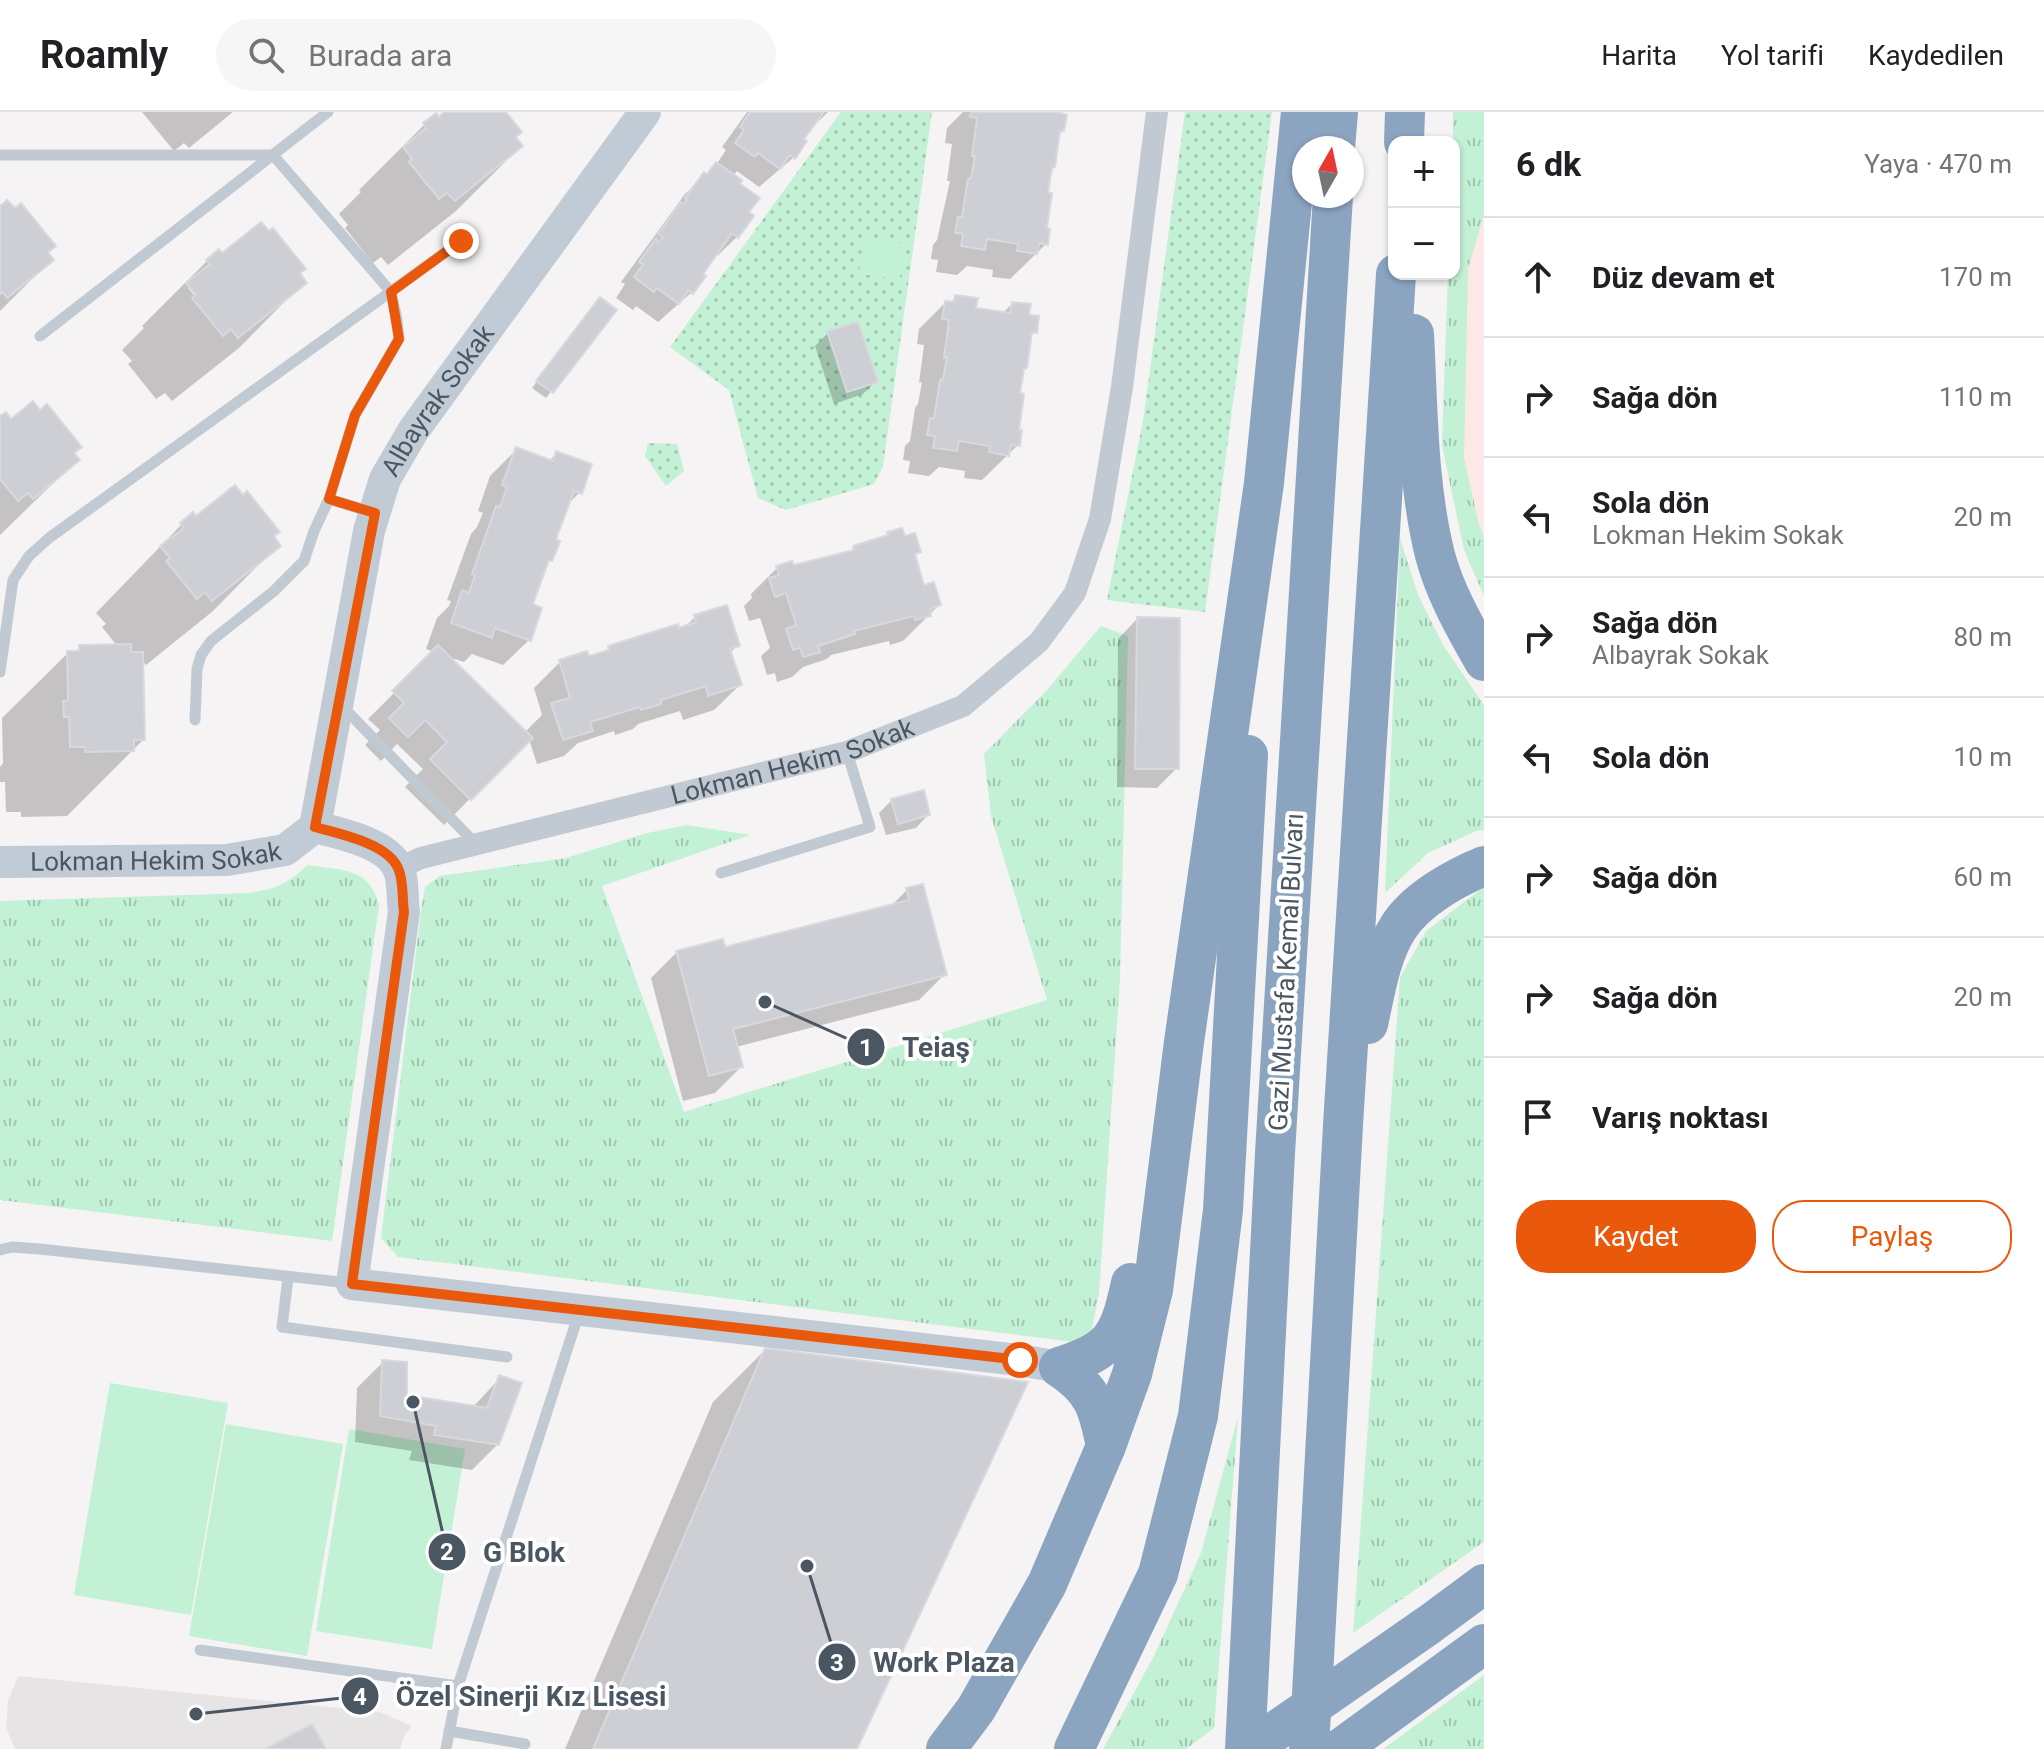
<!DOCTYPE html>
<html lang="tr">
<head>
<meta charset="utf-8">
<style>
	:root { --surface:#fff; --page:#f6f6f6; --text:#202124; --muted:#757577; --line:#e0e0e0; --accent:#ea580c }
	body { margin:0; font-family:Roboto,sans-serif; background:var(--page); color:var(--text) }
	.controls { position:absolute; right:24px; top:24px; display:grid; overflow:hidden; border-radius:16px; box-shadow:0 2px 6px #0004 }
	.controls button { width:72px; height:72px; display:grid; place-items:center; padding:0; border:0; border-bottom:2px solid var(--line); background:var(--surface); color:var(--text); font:40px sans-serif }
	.compass { position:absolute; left:1292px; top:24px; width:72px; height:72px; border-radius:50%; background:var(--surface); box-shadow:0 2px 6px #0004; rotate:9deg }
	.stop { position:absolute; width:24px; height:24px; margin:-18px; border:6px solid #ea580c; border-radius:50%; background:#fff }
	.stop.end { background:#ea580c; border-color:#fff; box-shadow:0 2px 8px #0008 }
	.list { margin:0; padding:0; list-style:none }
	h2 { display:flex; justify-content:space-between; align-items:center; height:104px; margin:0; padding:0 32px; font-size:34px }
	h2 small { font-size:26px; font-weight:400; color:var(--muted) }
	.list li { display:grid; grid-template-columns:52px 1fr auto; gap:24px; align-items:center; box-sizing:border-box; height:120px; padding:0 32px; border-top:2px solid var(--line) }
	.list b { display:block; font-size:30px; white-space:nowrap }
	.list p { margin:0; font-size:26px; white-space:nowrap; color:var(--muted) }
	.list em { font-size:26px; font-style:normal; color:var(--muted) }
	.actions { display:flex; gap:16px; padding:24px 32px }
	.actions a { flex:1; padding:18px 0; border:2px solid var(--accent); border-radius:32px; text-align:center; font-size:28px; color:var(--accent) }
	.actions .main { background:var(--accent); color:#fff }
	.icon { flex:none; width:44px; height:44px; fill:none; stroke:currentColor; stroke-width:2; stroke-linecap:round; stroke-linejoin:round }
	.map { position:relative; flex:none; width:1484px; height:1637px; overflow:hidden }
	header { display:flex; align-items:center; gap:48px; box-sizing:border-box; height:112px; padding:0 40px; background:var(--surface); border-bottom:2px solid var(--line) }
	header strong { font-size:38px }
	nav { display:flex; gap:44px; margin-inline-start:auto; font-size:28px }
	.search { width:560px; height:72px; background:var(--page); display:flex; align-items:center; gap:20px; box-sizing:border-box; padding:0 28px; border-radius:44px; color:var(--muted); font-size:30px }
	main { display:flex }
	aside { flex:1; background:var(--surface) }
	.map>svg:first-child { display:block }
</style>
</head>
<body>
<header>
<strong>Roamly</strong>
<div class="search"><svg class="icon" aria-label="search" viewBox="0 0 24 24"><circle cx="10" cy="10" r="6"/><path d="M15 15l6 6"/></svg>Burada ara</div>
<nav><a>Harita</a><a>Yol tarifi</a><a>Kaydedilen</a></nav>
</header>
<main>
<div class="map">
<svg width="1484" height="1637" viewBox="0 0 1484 1637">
	<defs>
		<pattern id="grass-tufts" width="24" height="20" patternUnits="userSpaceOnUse" patternTransform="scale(2)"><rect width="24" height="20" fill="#c3f1d5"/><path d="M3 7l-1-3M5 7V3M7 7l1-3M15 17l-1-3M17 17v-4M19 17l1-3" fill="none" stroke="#a0c6b0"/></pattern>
		<pattern id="park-dots" width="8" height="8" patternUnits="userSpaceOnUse" patternTransform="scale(2)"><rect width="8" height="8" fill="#c3f1d5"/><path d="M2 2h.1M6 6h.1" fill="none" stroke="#a0c6b0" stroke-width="1.8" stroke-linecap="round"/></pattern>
	</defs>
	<rect width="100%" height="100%" fill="#f5f3f3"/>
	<!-- education -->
	<polygon fill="#e6e4e5" points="18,1564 380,1600 412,1614 404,1624 400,1637 15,1637 6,1616 8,1589"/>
	<!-- medical -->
	<polygon fill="#fce8e6" points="1453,0 1484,0 1484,484 1464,438 1442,333 1448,162 1454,162"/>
	<!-- grass -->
	<g fill="url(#grass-tufts)">
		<polygon points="1453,0 1484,0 1484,102 1468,157 1464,346 1479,413 1484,424 1484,484 1464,438 1442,333 1448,162 1454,162"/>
		<polygon points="1400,426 1418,483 1443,533 1484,593 1484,718 1476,719 1428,741 1385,781"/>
		<polygon points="1101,514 1128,524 1120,867 1099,1182 1091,1221 1074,1230 398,1145 381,1126 421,799 425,775 440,764 566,746 647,721 687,713 750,723 602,774 684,1000 1047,888 991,704 984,642 1047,578"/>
		<path d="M 307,753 C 342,759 369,754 379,793 L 332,1129 L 0,1088 L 0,789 L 249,781 C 274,777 289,772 307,753 Z"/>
		<polygon points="1484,775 1484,1430 1353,1521 1400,866 1426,819"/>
		<polygon points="1238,1305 1214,1616 1186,1637 1103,1637 1153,1546 1201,1441"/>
		<polygon points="1484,1563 1484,1637 1383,1637"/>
	</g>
	<!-- park -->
	<g fill="url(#park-dots)">
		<polygon points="841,0 932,0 883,354 874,372 786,398 758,386 729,278 670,235"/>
		<polygon points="1185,0 1272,0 1205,500 1107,488 1143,309"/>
		<polygon points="648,331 677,332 684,359 666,374 645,344"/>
	</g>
	<!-- pitch -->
	<g fill="#c3f1d5">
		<polygon points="863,127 903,131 900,167 859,162"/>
		<polygon points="110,1271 228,1291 191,1503 74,1483"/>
		<polygon points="226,1312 343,1332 307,1544 189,1524"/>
		<polygon points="349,1317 465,1337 432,1537 316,1519"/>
	</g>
	<!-- shadow -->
	<g fill="#0003" fill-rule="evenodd">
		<polygon points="142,0 233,0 189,36 184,31 174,39"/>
		<polygon points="448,0 503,0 514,26 521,34 456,99 388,153 381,145 373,151 345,116 348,113 339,102 361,80 359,78 424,13 436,4 438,7"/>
		<polygon points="747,0 828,0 819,9 816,7 801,28 793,46 759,75 737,59 733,64 746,101 737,125 717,144 715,142 692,180 658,210 636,194 633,198 616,186 625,172 621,170 685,82 716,53 726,38 722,35"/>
		<polygon points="963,0 1056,0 1063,19 1057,24 1050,58 1046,132 1010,167 992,165 993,158 967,154 957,163 936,160 938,148 931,147 933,133 937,128 950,69 947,69 952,32 945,31 947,16"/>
		<polygon points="0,96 51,148 0,199"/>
		<path d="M 222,144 L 297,162 L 304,170 L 239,236 L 172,289 L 165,281 L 156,287 L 128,252 L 132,249 L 122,238 L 144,216 L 142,214 L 207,149 ZM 188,176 L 193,176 L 201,192 Z"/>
		<polygon points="956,185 974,198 1002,202 1012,192 1027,204 1035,220 1029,225 1022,259 1018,333 982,368 964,366 965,359 939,355 929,364 908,361 910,349 903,348 905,334 910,329 915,296 918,292 922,270 919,271 924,233 917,232 919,217 945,191 949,192"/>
		<polygon points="595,194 614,198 546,286 532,276"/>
		<polygon points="828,221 875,270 863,282 834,292 815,234"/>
		<polygon points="0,307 11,310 72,342 77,348 0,423"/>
		<polygon points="516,338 549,349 557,341 580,380 566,394 554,428 551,448 545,454 531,494 529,528 503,553 472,542 464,550 446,544 524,621 542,603 534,576 560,550 588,546 603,542 609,536 684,516 695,505 738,533 730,541 740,573 714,598 683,608 680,599 638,612 633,617 615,623 614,619 578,631 564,644 537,652 529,627 444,713 405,675 423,657 397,632 381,649 365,633 380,618 368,607 435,540 426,537 437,506 449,494 451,489 447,488 471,422 477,415 483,401 478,399 490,364"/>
		<polygon points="196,407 271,425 278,433 213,499 146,553 141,547 143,628 67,704 21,705 21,700 6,700 5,670 0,670 0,655 3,651 2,606 68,541 75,541 80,535 118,535 102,515 106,512 96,501 182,412"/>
		<polygon points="888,422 903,426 919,440 914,445 923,475 939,493 903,529 890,533 889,529 831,543 827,547 803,555 792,565 777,570 775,561 767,563 761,544 770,536 760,506 749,509 744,494 752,486 751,482 777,456 792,455 849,441 854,436 883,427"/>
		<polygon points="1137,507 1177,656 1157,676 1117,675 1118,527"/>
		<polygon points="892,688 928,703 916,716 886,723 879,701"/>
		<polygon points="907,778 945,862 919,888 736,935 741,955 715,981 683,989 651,866 677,840 724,837 890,795"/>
		<polygon points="765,1238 855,1637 565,1637 713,1290"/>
		<polygon points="383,1250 405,1285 472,1296 500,1266 498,1332 472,1358 409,1348 412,1339 355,1330 357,1276"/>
	</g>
	<!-- building -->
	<g fill="#cdcfd5" stroke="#d7d9de" stroke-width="2">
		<polygon points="444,0 506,0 522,20 516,25 523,34 455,89 447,81 439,87 409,50 412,47 403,35 426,16 423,11 436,1 439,5"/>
		<polygon points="750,0 824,0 804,27 807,29 795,47 790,43 780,57 758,41 755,45 735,31 744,18 740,15"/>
		<polygon points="971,0 1058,0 1067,3 1064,19 1060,19 1055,55 1052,56 1048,80 1052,81 1047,116 1050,117 1048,133 1039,131 1037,142 1017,139 1018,132 987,127 985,138 961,134 963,122 955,121 958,105 962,105 968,67 971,66 975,44 972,44 977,6 970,5"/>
		<polygon points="716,50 742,68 740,72 760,86 749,100 754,104 738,126 732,121 703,162 706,164 693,182 689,178 679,192 657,176 654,180 634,165 643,152 639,150 656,126 658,131 663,125 658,122 681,90 684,92 687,88 685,86 704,60 707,62"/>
		<polygon points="7,88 15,96 21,91 56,134 48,140 54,148 7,186 3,180 0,182 0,94"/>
		<polygon points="261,110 269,119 273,116 306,157 300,161 307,171 238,226 231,217 223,224 192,186 196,183 186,171 210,152 206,148 219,137 222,141"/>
		<polygon points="955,183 978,186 976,196 1010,201 1012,190 1031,192 1029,203 1039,204 1037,221 1032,220 1027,256 1024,257 1020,281 1024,282 1019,318 1022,318 1020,334 1011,333 1009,344 989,340 990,334 959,329 957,339 933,336 935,324 927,323 930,306 934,306 940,268 943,267 947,245 944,246 949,208 942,207 945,189 954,190"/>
		<polygon points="600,185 617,198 553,281 536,269"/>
		<polygon points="858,210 878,270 847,280 827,219"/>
		<polygon points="33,289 40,298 47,292 82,335 74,341 80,348 33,387 28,381 18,389 0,367 0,304 6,300 11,307"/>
		<polygon points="516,335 553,349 556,339 592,352 582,382 574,379 556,427 560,429 557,438 552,449 549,448 533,492 542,496 531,529 495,516 492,526 451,511 462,478 469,481 475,463 472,462 496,394 500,395 507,375 502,373"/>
		<polygon points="235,373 243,383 247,379 280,420 274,424 281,434 212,489 205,480 197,487 166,449 170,446 160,434 184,416 180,411 193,400 196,404"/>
		<polygon points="902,416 905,424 915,421 921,440 915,442 924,473 934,470 941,493 930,497 931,504 915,508 914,504 854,519 855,522 818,534 820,540 803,545 800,536 793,538 786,517 796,513 786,481 775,485 769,466 779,463 776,454 792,449 794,453 854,438 853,434 888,423 887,420"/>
		<polygon points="727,493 740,534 730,537 742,573 708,584 706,574 661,588 661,592 641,598 640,595 590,610 593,619 563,628 551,591 570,586 559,548 587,539 589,544 609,538 608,534 678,512 679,516 696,510 694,503"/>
		<polygon points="1137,505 1180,506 1179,657 1135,657"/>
		<polygon points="131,532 131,540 143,540 145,628 134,628 134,639 85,640 85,635 70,635 69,605 64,605 63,589 68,588 67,539 79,539 79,533"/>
		<polygon points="438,533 533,626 471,688 430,647 447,630 425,608 408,625 389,606 404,591 392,579"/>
		<polygon points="924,678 930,703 898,712 891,687"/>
		<polygon points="923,772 947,863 733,917 743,955 709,964 676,839 723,827 725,835 909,788 906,776"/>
		<polygon points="765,1236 1028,1270 857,1637 593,1637"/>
		<polygon points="382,1248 407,1250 407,1283 487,1296 499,1263 522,1271 499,1333 434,1323 436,1314 380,1304"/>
		<polygon points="312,1612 326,1637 265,1637"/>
	</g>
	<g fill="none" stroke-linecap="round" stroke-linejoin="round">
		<!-- lane -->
		<g stroke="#c1cad2" stroke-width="11">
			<polyline points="0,43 273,43 391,180 397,208 399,227 355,303 329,387 314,419 304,449 274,479 211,529 201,543 197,557 195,608"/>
			<polyline points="40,224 328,0"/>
			<polyline points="329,387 371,400"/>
			<polyline points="0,560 13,468 29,444 49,426 461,129"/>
			<polyline points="343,595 476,732"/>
			<polyline points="721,761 870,715 847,640"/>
			<polyline points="0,1138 12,1135 40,1137 349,1171"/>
			<polyline points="288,1166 282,1215 507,1245"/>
			<polyline points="200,1538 458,1574 579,1201"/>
			<polyline points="449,1619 525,1632"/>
			<polyline points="446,1637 458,1574"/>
		</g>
		<!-- street -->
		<path stroke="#c1cad2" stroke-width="22" id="s1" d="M 399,756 L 421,746 L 847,640 L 963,594 L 1039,530 L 1075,481 L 1100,407 L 1122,275 L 1157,0"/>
		<!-- secondary -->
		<g stroke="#c1cbd6" stroke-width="32">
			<path d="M 315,715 C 339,721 387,731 398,756 C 404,768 402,788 404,800 L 352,1172 L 1020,1248 L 1059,1255"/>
			<path id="s2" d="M 315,715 L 369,419 L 385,367 L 413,319 L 645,0"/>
			<path id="s3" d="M 0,750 L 227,748 L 285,738 L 315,715"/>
		</g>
		<!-- highway -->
		<g stroke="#8ba5c1" stroke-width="40">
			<polyline points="1404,30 1405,0"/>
			<polyline points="1335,36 1338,0"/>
			<path d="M 1414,222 C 1418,295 1417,371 1435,443 C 1445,481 1465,515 1484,549"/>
			<path d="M 1368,912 C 1375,881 1380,844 1398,816 C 1415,788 1455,766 1484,754"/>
			<path d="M 1059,1255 C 1112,1238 1119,1226 1131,1171"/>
			<path d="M 1059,1255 C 1094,1278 1098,1295 1106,1334"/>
			<polyline points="946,1637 976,1597 1047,1472 1106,1334 1132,1262 1153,1178 1184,930 1264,371 1301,0"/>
			<polyline points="1074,1637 1158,1462 1198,1304 1223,1098 1248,643"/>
			<polyline points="1245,1637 1275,1041 1333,84"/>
			<polyline points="1250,1637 1430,1512 1484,1472"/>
			<polyline points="1309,1637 1343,1013 1396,162"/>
			<polyline points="1340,1637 1484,1532"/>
		</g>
	</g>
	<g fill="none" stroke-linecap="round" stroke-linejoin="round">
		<!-- route -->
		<path stroke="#ea580c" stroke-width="10" d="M 461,129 L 391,180 L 399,227 L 355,303 L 329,387 L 375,401 L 315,715 C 339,722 387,731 398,756 C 404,768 402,788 404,800 L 352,1172 L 1020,1248"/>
	</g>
	<g text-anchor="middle" stroke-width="8" stroke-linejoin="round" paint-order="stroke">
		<!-- street labels -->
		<g font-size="26" fill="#4a5661" stroke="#fff">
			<text dy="9" stroke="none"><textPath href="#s2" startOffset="450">Albayrak Sokak</textPath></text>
			<text dy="9" stroke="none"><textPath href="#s1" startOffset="408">Lokman Hekim Sokak</textPath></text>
			<text dy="9" stroke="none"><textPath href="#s3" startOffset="156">Lokman Hekim Sokak</textPath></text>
			<text transform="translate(1286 860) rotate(-87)" y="9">Gazi Mustafa Kemal Bulvarı</text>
		</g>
	</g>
	<!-- callouts -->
	<path fill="none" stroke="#4a5661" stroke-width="3" d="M765 890L866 935M413 1290L447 1440M807 1454L837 1550M196 1602L360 1584"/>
	<g fill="#4a5661" stroke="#fff" stroke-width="3">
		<circle cx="765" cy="890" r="8"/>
		<circle cx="413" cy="1290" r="8"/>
		<circle cx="807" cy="1454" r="8"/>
		<circle cx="196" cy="1602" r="8"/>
		<circle cx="866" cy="935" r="20"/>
		<circle cx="447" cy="1440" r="20"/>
		<circle cx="837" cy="1550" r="20"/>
		<circle cx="360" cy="1584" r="20"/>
	</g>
	<g font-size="24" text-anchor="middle" font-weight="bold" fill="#fff">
		<text x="866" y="944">1</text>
		<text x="447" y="1448">2</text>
		<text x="837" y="1559">3</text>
		<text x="360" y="1593">4</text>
	</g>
	<g font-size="28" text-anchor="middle" font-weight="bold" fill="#4a5661" stroke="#fff" stroke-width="8" stroke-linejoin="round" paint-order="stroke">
		<text x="936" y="945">Teiaş</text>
		<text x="524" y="1450">G Blok</text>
		<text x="944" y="1560">Work Plaza</text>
		<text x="531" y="1594">Özel Sinerji Kız Lisesi</text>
	</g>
</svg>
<div class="controls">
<button>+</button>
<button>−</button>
</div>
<svg class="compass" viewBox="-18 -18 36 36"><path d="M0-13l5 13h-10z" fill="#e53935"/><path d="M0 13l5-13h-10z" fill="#757577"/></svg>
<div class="stop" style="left:1020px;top:1248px"></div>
<div class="stop end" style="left:461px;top:129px"></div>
</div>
<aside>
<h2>6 dk<small>Yaya · 470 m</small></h2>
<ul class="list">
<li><svg class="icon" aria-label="ahead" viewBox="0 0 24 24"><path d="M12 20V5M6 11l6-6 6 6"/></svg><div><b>Düz devam et</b></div><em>170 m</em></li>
<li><svg class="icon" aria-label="right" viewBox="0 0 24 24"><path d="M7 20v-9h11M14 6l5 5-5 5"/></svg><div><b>Sağa dön</b></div><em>110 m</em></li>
<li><svg class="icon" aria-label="left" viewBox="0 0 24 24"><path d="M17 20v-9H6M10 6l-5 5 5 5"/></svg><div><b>Sola dön</b><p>Lokman Hekim Sokak</p></div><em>20 m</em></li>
<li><svg class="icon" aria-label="right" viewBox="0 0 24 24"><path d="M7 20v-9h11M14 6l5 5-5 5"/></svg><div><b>Sağa dön</b><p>Albayrak Sokak</p></div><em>80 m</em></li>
<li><svg class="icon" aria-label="left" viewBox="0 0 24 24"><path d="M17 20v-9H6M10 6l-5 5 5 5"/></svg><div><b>Sola dön</b></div><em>10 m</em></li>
<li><svg class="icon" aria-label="right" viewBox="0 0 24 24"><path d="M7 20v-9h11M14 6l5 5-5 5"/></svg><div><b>Sağa dön</b></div><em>60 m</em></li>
<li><svg class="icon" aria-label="right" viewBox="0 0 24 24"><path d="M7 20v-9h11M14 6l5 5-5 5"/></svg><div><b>Sağa dön</b></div><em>20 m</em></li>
<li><svg class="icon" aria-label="arrive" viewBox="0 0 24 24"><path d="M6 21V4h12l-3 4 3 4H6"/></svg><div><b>Varış noktası</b></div></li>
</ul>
<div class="actions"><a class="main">Kaydet</a><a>Paylaş</a></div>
</aside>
</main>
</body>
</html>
